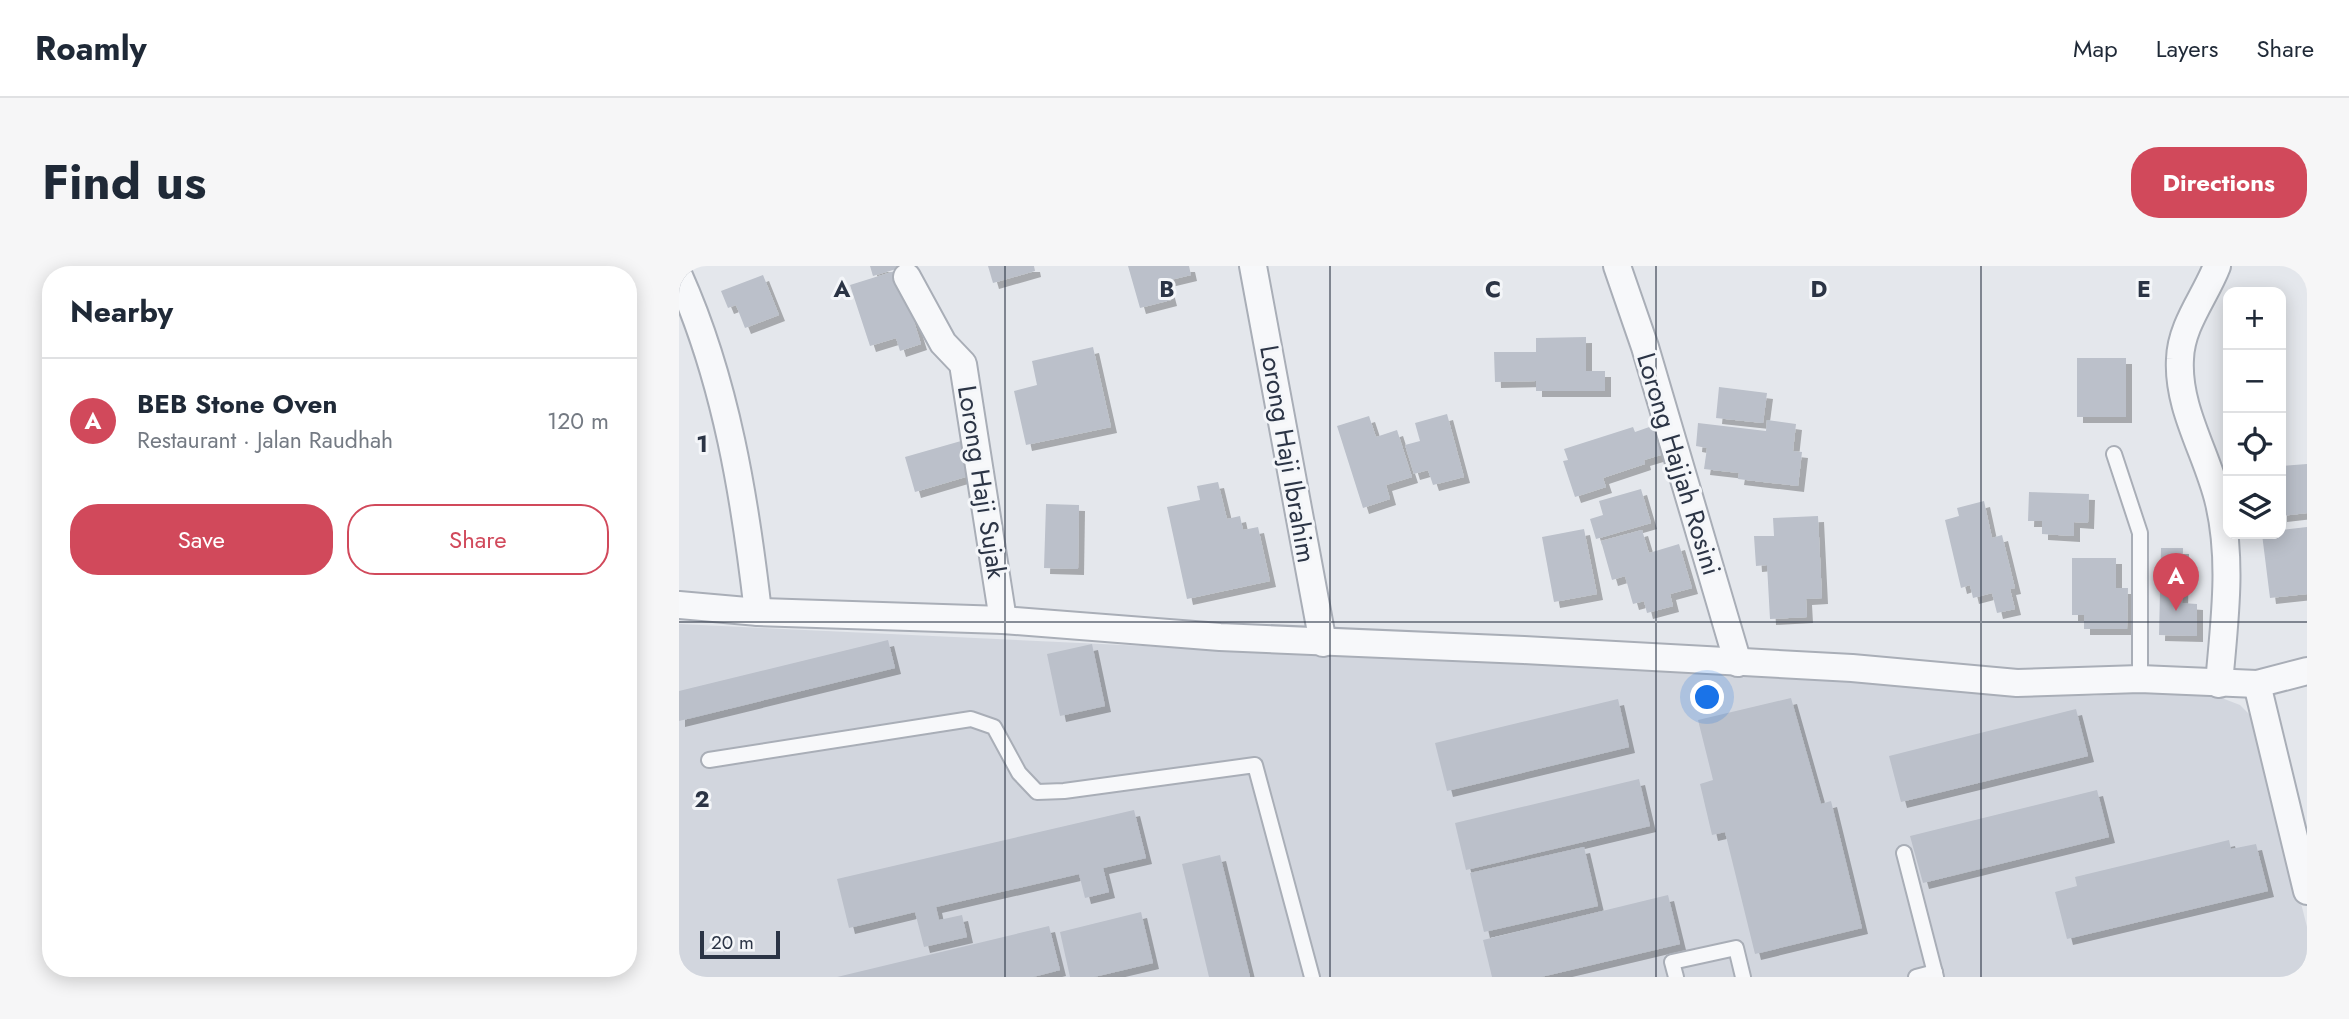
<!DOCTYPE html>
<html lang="en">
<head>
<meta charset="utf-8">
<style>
	:root { --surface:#fff; --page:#f6f6f7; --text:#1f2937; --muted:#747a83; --line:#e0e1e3; --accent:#d1495b }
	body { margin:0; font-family:Jost,sans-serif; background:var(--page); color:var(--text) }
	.controls { position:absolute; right:21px; top:21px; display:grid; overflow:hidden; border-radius:14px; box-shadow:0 4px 18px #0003 }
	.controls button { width:63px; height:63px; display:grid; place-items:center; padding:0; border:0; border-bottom:2px solid var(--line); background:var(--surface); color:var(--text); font:35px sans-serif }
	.scale { position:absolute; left:21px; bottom:18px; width:80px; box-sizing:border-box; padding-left:7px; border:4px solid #2b3445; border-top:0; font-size:19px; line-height:24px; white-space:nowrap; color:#2b3445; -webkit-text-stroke:5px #f4f6f9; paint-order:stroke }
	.you { position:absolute; left:1029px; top:432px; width:24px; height:24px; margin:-18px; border:5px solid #fff; border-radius:50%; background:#1a73e8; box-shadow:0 0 0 10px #1a73e833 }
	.badge { display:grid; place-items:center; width:46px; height:46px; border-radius:50%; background:var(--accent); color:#fff; font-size:23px; font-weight:700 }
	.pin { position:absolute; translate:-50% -58px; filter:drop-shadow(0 2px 4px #0008) }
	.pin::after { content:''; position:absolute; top:37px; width:24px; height:21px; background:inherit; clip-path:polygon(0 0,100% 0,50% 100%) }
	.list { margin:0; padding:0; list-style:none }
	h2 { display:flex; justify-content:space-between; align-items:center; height:91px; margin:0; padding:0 28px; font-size:30px }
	h2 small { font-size:23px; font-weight:400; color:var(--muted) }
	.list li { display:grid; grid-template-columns:46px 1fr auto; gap:21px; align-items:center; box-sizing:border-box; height:126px; padding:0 28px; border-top:2px solid var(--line) }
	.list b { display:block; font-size:26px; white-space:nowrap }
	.list p { margin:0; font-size:23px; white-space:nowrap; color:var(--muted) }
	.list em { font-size:23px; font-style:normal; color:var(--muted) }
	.actions { display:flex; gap:14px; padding:21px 28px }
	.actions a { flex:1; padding:16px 0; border:2px solid var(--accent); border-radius:28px; text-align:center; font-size:24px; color:var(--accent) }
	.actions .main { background:var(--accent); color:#fff }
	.icon { flex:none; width:38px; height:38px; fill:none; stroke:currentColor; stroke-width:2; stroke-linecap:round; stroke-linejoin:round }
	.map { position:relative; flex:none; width:1628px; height:711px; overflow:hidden; border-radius:28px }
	header { display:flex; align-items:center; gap:42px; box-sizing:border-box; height:98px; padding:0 35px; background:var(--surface); border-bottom:2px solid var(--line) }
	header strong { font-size:33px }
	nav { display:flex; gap:38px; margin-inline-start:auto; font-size:24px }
	.intro { display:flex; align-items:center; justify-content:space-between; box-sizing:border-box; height:168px; padding:0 42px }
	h1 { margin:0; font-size:49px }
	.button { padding:18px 32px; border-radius:28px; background:var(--accent); color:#fff; font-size:24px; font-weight:700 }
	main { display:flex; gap:42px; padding:0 42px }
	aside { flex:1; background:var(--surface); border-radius:28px; box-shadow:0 4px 18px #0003 }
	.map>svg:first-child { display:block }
</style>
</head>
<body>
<header>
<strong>Roamly</strong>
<nav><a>Map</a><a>Layers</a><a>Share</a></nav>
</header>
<div class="intro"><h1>Find us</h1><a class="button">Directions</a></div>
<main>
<aside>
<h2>Nearby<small></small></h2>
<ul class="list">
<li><span class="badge">A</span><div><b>BEB Stone Oven</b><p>Restaurant · Jalan Raudhah</p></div><em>120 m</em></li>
</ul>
<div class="actions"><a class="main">Save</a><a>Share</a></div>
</aside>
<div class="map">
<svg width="1628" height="711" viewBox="0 0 1628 711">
	<defs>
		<filter id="shadow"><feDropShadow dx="6" dy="6" stdDeviation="0" flood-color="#0004"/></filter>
	</defs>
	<rect width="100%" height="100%" fill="#e4e7ec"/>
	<!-- built -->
	<polygon fill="#d2d6de" points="0,358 1162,413 1415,430 1493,421 1535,429 1561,439 1576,454 1628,661 1628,711 0,711"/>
	<!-- building -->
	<g fill="#bbc0ca" filter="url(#shadow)">
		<polygon points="191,0 224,0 224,1 194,10"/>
		<polygon points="309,0 355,0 356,5 314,17"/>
		<polygon points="449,0 510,0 512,9 487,15 492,34 461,42"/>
		<polygon points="219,4 242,78 221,85 217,72 191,80 171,19"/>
		<polygon points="84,9 100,49 66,62 57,39 49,42 42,25"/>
		<polygon points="907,71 907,105 926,105 926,125 857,125 857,115 816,116 815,86 857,86 857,72"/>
		<polygon points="414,81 432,161 347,179 335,125 358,119 353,95"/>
		<rect x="1398" y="92" width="49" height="59"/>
		<polygon points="1040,121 1088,127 1084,157 1037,152"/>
		<polygon points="768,148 785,211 754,219 749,204 735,208 726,179 741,175 736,157"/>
		<polygon points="690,150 697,171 718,164 733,211 707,219 711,233 684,242 658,160"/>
		<polygon points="1088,154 1117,158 1114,185 1123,186 1119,220 1059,213 1060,207 1025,203 1028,182 1017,180 1019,157 1087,165"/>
		<polygon points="976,159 985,188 965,194 966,198 924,212 927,221 896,231 884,195 889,194 885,183 954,161 956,166"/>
		<polygon points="289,173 300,207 236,226 226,191"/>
		<polygon points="1628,198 1628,247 1602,250 1602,200"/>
		<polygon points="539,216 548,253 561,250 564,264 579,261 591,315 508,333 488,241 521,234 518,220"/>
		<polygon points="962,223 972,257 917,273 911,253 924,249 920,235"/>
		<polygon points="1350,226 1410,228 1409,257 1395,256 1395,270 1363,268 1363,255 1349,255"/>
		<polygon points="1305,235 1313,272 1323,269 1336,322 1331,323 1336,343 1318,347 1313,327 1294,332 1291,319 1282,322 1266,254 1280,250 1278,242"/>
		<polygon points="367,238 400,239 399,303 365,302"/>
		<polygon points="1139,250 1143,332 1127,333 1128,351 1091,353 1088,299 1077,300 1075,270 1095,270 1094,252"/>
		<polygon points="1628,261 1628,328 1591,332 1583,268 1602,268 1602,264"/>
		<polygon points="905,263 918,328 875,336 863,271"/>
		<polygon points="963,264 970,287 1000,278 1013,322 991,328 994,340 968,347 965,335 954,338 946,310 933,314 922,275"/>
		<polygon points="1482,282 1504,282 1503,337 1518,338 1518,370 1480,369"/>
		<polygon points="1393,292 1437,292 1437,322 1449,322 1448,363 1405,363 1405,349 1393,349"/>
		<polygon points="209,374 216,402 0,455 0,425"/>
		<polygon points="413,378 426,440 381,450 368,388"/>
		<polygon points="1112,432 1142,538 1152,535 1183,662 1076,688 1046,566 1033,569 1021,518 1034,514 1019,454"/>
		<polygon points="939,433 950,481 768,525 756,477"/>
		<polygon points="1397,443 1409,490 1222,536 1210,490"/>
		<polygon points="960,513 971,560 787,604 776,557"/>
		<polygon points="1418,524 1430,571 1244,617 1231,570"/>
		<polygon points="455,544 467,592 424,602 430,626 406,632 400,608 257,641 260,654 283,649 288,671 245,681 236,646 170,662 158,613"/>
		<polygon points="1550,574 1552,583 1577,578 1589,625 1388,673 1376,626 1398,620 1396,611"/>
		<polygon points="905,581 919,640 805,666 791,607"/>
		<polygon points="541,589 571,711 530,711 503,598"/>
		<polygon points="989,629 1001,678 862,711 813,711 804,674"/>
		<polygon points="462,646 474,697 415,711 391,711 381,666"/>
		<polygon points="370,660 381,704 354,711 158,711"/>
	</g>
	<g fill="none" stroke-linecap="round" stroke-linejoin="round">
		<!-- service casing -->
		<g stroke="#a9aeb7" stroke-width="18">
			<g id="service">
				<polyline points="1435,188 1461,267 1461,413"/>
				<polyline points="30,494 292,453 315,461 340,507 358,526 385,525 576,499 633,711"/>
				<polyline points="1225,587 1257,711"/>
				<polyline points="997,711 993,696 1057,682 1064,711"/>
				<polyline points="1237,711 1256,706"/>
			</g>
		</g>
		<!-- minor casing -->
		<g stroke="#a9aeb7" stroke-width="30">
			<g id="minor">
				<polyline points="574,0 644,377"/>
				<polyline points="938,0 966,81 1059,397"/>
				<path d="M 1538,0 C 1526,31 1502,59 1501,93 C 1498,143 1529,189 1540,237 C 1554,296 1545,358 1540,418"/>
				<path d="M 0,10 C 47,115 66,232 79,346"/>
				<polyline points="228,11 264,77 284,98 324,354"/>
				<polyline points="0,339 79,346 324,354 541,371 845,384 1173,402 1338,417 1461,413 1578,418 1628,405"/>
				<polyline points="1578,418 1628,625"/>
			</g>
		</g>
		<!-- service -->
		<use href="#service" stroke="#f7f8fa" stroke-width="14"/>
		<!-- minor -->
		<use href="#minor" stroke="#f7f8fa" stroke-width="26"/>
	</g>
	<!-- grid -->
	<path fill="none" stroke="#2b3445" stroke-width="2" stroke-opacity="0.55" d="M 326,0 L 326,711M 651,0 L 651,711M 977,0 L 977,711M 1302,0 L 1302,711M 0,356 L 1628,356"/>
	<g text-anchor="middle" stroke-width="6" stroke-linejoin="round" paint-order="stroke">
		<!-- street labels -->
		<g font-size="26" fill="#2b3445" stroke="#f4f6f9">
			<text transform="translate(609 188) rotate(80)" y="9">Lorong Haji Ibrahim</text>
			<text transform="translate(1000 198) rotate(73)" y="9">Lorong Hajjah Rosini</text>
			<text transform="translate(303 216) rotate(81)" y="9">Lorong Haji Sujak</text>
		</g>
	</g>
	<g font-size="23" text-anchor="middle" font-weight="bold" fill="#2b3445" stroke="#f4f6f9" stroke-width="6" stroke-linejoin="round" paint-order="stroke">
		<text x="163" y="31">A</text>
		<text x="488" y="31">B</text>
		<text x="814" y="31">C</text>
		<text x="1140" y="31">D</text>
		<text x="1465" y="31">E</text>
		<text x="23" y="186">1</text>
		<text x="23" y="541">2</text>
	</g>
</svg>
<div class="controls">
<button>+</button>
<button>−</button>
<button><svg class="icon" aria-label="locate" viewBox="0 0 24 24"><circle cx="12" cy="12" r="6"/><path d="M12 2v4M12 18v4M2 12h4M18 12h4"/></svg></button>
<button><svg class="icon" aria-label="layers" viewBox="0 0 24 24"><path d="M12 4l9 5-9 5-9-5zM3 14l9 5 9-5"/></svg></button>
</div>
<div class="scale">20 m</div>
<div class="you"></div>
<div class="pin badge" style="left:1497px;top:345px">A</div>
</div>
</main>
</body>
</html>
